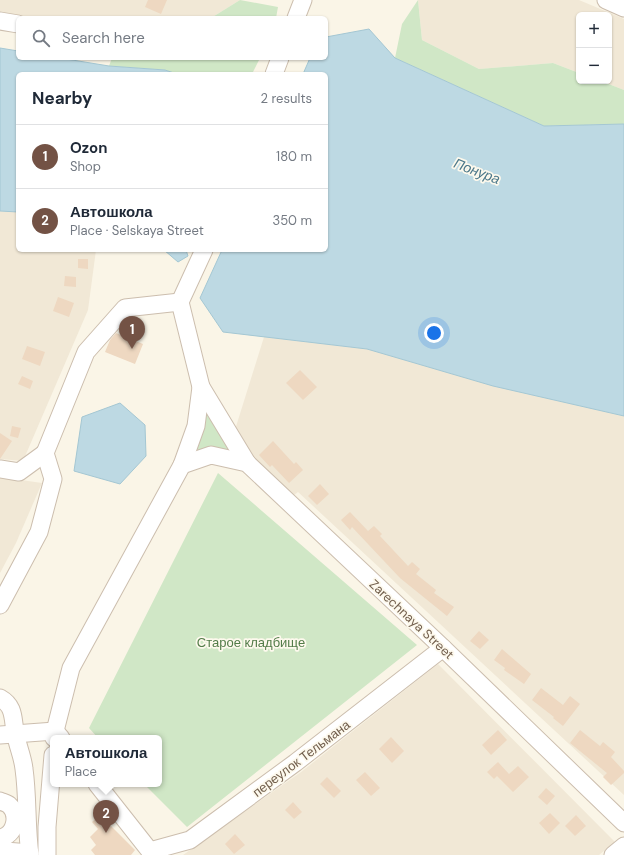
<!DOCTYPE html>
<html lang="en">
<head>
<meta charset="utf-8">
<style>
	:root { --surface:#fff; --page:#f6f6f7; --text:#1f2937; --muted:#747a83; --line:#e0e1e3; --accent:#735245 }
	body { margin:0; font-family:"DM Sans",sans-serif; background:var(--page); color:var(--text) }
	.controls { position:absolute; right:12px; top:12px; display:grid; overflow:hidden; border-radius:6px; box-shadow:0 1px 3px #0004 }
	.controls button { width:36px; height:36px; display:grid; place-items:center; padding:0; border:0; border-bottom:1px solid var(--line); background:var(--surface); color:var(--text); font:20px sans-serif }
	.you { position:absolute; left:434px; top:333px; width:14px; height:14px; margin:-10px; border:3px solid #fff; border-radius:50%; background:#1a73e8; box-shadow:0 0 0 6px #1a73e833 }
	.badge { display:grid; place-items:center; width:26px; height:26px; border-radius:50%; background:var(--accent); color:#fff; font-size:13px; font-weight:700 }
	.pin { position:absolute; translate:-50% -33px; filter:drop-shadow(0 1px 2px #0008) }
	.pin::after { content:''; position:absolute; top:21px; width:14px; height:12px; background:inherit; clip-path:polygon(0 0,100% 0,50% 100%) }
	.popup { position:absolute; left:50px; top:735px; width:112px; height:52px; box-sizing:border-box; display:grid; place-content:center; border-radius:6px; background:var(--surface); filter:drop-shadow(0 1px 3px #0005); font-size:13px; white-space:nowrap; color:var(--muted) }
	.popup b { font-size:15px; color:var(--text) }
	.popup::after { content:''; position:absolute; left:50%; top:100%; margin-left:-8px; border:8px solid transparent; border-top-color:var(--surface) }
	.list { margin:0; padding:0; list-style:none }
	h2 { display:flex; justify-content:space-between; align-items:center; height:52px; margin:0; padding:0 16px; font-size:17px }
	h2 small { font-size:13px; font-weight:400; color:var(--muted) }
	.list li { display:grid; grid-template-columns:26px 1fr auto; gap:12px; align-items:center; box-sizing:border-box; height:64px; padding:0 16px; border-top:1px solid var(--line) }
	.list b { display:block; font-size:15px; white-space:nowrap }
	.list p { margin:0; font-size:13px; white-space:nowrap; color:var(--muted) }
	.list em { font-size:13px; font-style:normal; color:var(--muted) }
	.icon { flex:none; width:22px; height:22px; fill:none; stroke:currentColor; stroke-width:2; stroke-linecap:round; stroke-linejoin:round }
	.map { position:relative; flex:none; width:624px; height:855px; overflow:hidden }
	.search { position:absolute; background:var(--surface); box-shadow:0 1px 3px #0004; left:16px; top:16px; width:312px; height:44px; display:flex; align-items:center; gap:10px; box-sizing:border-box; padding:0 14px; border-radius:6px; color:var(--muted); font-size:15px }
	.panel { position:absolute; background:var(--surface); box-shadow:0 1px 3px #0004; left:16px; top:72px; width:312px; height:180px; border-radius:6px }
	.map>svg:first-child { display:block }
</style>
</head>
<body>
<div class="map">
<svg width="624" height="855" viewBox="0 0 624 855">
	<rect width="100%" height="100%" fill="#faf5e7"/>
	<!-- residential -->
	<g fill="#f1e8d6">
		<polygon points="0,0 240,0 211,18 18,18 0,14"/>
		<polygon points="418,0 579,0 617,16 624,19 624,90 601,81 609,81 609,15 579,15 579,73 553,63 479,69 422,40"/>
		<polygon points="0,211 18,212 18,250 96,250 88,310 23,461 0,459"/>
		<polygon points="264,337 367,349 493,386 624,416 624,795 298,492 293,496 255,460 234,433"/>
		<polygon points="0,477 42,483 16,543 0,573"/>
		<polygon points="438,664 615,842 599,855 183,855 301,772"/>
	</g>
	<!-- green -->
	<g fill="#d0e7c6">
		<polygon points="240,0 278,7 276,18 211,18"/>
		<polygon points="418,0 422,40 479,69 553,63 579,73 579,81 601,81 624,90 624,124 544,126 395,58 402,24"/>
		<polygon points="112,58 260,58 252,74 177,74 165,70 109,66"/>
		<polygon points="201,387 247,463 211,455 182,465"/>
		<polygon points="218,473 417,645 187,827 144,784 159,784 159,738 98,738 89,728"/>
	</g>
	<!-- water -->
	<g fill="#bdd9e3" stroke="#a4c7d3">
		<polygon points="369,29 395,58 544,126 624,124 624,416 493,386 367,349 223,332 200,298 222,250 326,250 326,74 303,74 310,58 326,58 326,37"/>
		<polygon points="0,48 18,51 18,58 60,58 109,66 165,70 177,74 18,74 18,212 0,211"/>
		<polygon points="164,250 186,250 188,256 178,262"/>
		<polygon points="120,403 145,425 146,456 120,484 74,471 82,417"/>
	</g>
	<!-- building -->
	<g fill="#eed8c1">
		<polygon points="148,0 167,0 161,14 145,7"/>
		<polygon points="78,259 88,259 88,269 78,268"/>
		<polygon points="65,276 76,277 76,287 64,286"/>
		<polygon points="58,297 74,303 69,317 53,311"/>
		<polygon points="116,333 143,344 135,364 105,352 110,340"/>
		<polygon points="27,346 45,352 40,366 22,359"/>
		<polygon points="300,370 317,387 303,400 286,383"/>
		<polygon points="22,376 33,381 30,389 18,384"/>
		<polygon points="12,426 21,428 18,438 10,436"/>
		<polygon points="0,433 12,441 0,459"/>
		<polygon points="273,441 294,464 296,462 303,470 289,483 272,465 270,467 259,455"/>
		<polygon points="320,484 329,494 317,505 308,496"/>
		<polygon points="350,512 368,531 374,526 382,534 380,536 408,566 412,562 420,569 416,574 436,590 434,593 454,607 447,616 400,578 352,527 350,530 341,520"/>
		<polygon points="479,631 489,640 480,649 470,641"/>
		<polygon points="502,649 531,674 524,684 504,670 505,668 494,660"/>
		<polygon points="541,688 563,705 570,696 580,704 563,726 553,718 554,717 532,700"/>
		<polygon points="498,730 507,740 491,755 482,745"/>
		<polygon points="580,730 600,746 603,742 615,752 611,757 624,771 624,773 611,785 603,777 607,773 570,743"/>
		<polygon points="391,737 404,751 392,763 379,749"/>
		<polygon points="498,762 509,774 518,766 529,777 513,792 497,776 494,779 487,772"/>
		<polygon points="365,772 380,788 371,796 356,780"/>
		<polygon points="327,777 341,791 334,798 320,784"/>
		<polygon points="546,788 555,796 547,805 538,797"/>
		<polygon points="293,802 302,812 294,819 285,810"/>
		<polygon points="550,813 560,823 549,834 539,823"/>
		<polygon points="100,815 135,850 131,855 95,855 91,850 96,845 90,837 98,829 92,822"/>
		<polygon points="576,815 586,826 575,836 565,826"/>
		<polygon points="235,834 245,845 234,854 225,844"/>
	</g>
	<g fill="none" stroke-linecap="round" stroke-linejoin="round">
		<!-- minor casing -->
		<g stroke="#ccbeae" stroke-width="19">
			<g id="minor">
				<polyline points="606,0 624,8"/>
				<polyline points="296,18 303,0"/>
				<polyline points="0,21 18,24"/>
				<polyline points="274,74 280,58"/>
				<polyline points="201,387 247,463"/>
				<polyline points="182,465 211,455 247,463 443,648 624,823"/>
				<polyline points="0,469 19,472 45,453"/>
				<polyline points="0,605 39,532 53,479 45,453 86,352 125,308 180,302"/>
				<path d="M 0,698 C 16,707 12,720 16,736 C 18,747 23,758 24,769 C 28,797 26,826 30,855"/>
				<polyline points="0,735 55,731 61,738"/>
				<polyline points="54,738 55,731 71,668 182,465 196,426 201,387 180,302 204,250"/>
				<polyline points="97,784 153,855"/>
				<path d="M 0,801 C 2,802 7,803 9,805 C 20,815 15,836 0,838"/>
				<polyline points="0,848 5,851 30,853"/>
				<polyline points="150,851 190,840 295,763 443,648"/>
				<polyline points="47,855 47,827 53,755"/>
				<polyline points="613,855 624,846"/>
			</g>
		</g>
		<!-- minor -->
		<use href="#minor" stroke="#fff" stroke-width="17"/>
	</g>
	<g text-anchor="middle" stroke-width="3.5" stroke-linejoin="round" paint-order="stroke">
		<!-- street labels -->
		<g font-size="13" fill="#725f4d" stroke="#fdf9ed">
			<text transform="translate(412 619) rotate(43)" y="5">Zarechnaya Street</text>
			<text transform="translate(301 758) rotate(-37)" y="5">переулок Тельмана</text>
		</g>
		<!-- park labels -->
		<g font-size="13" fill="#537c49" stroke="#fdf9ed">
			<text x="251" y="647">Старое кладбище</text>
		</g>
		<!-- water labels -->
		<g font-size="14" font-style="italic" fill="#4c788a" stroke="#fdf9ed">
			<text transform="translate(477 171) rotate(21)" y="5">Понура</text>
		</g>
	</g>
</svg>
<div class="controls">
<button>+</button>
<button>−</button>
</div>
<div class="you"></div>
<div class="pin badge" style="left:132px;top:349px">1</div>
<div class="pin badge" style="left:106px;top:833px">2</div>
<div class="popup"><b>Автошкола</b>Place</div>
<div class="search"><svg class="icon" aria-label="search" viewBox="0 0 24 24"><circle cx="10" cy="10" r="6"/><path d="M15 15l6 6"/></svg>Search here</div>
<section class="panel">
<h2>Nearby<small>2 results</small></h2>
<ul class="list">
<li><span class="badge">1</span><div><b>Ozon</b><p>Shop</p></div><em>180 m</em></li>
<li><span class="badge">2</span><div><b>Автошкола</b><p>Place · Selskaya Street</p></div><em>350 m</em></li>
</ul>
</section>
</div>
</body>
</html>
